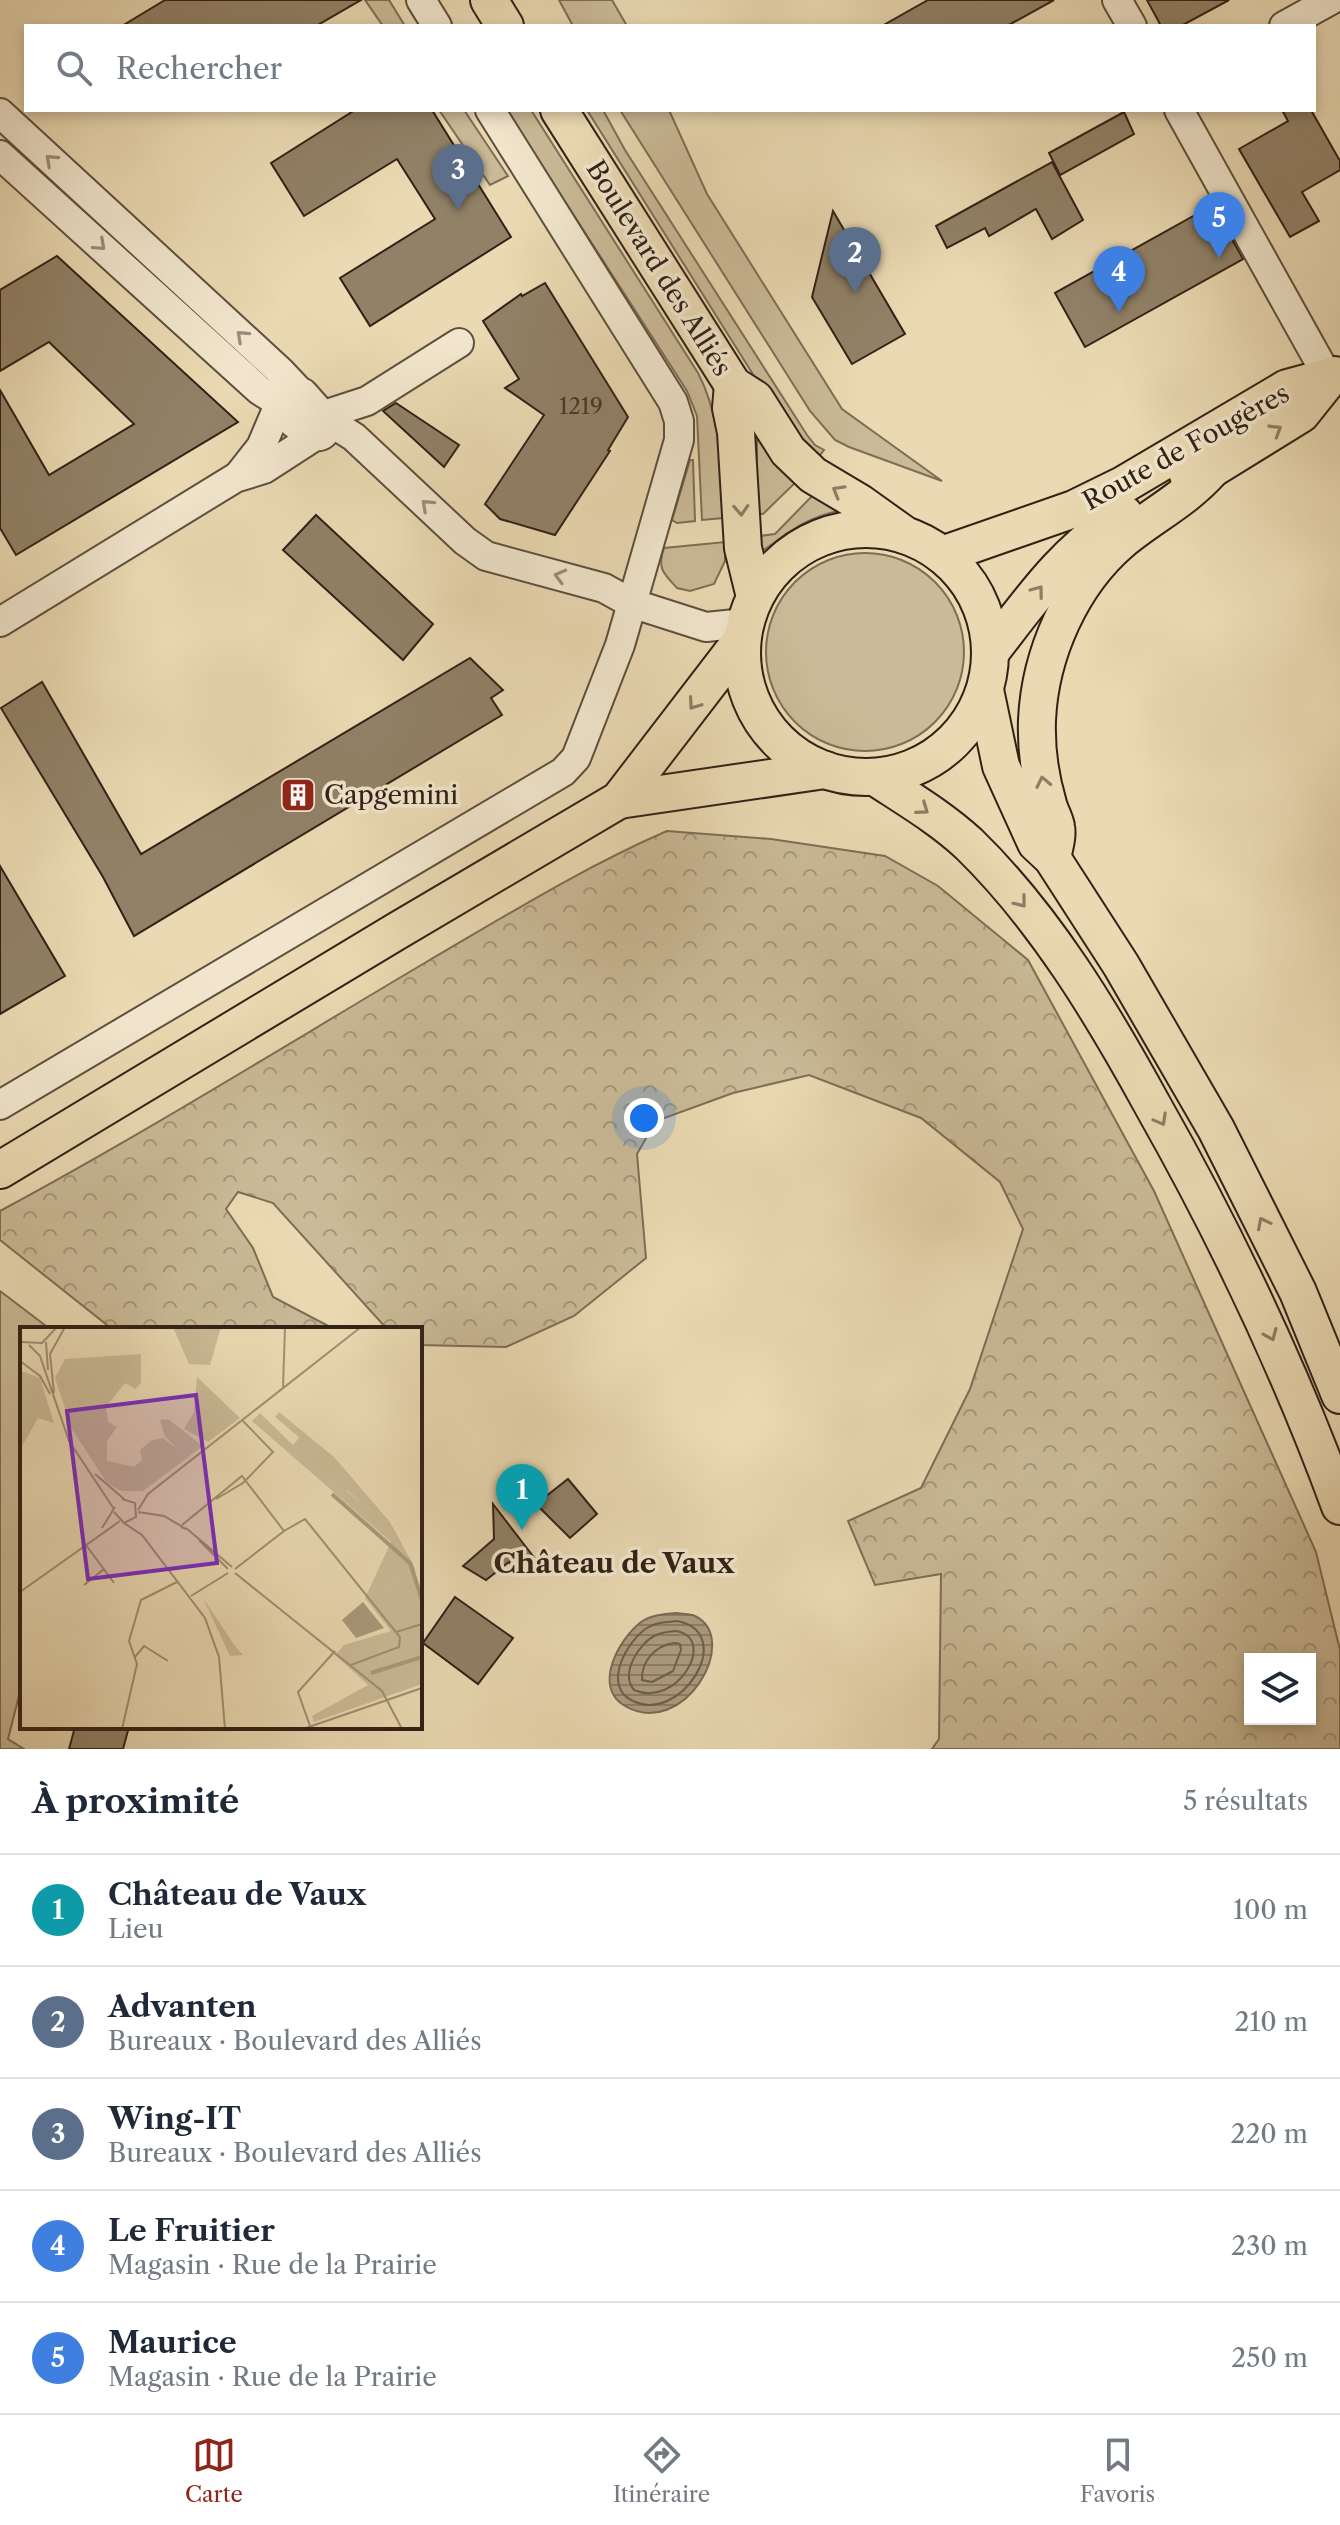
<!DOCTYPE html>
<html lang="fr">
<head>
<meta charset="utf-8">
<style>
	:root { --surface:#fff; --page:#f2f2f3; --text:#1f2937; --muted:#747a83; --line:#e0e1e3; --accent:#8f2418 }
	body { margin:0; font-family:"Libre Caslon Text",serif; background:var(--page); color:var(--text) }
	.controls { position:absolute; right:24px; bottom:24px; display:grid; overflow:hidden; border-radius:0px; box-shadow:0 4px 12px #0003 }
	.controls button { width:72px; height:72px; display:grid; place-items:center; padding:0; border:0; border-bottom:2px solid var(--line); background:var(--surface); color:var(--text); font:40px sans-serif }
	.you { position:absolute; left:644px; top:1118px; width:28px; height:28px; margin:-20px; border:6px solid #fff; border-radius:50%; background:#1a73e8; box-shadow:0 0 0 12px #1a73e833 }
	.badge { display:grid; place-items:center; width:52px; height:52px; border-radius:50%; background:var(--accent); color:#fff; font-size:26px; font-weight:700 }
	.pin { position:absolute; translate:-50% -66px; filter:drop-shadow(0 2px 4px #0008) }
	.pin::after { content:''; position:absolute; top:42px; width:28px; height:24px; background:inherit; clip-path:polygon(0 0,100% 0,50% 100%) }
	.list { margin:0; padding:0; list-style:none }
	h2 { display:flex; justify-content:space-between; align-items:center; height:104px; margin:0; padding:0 32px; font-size:34px }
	h2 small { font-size:26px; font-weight:400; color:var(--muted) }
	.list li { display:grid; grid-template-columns:52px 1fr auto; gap:24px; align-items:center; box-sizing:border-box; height:112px; padding:0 32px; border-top:2px solid var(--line) }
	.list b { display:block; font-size:30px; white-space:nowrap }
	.list p { margin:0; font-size:26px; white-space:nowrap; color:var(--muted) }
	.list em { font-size:26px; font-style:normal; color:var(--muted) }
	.icon { flex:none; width:44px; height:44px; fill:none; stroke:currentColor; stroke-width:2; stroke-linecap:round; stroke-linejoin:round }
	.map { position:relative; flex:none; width:1340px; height:1749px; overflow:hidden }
	.search { position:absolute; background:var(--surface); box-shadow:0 4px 12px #0003; left:24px; right:24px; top:24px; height:88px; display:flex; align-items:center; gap:20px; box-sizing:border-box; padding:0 28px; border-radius:0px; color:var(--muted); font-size:30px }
	.sheet { height:664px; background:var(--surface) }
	nav { display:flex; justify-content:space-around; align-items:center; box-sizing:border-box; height:112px; border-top:2px solid var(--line); background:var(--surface); font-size:22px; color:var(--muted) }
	nav a { display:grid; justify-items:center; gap:4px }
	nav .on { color:var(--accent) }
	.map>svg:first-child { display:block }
</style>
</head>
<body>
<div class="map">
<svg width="1340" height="1749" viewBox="0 0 1340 1749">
	<defs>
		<pattern id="forest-crowns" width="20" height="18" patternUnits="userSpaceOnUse" patternTransform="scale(2)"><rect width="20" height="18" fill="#caba97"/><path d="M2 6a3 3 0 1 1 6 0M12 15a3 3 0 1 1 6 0" fill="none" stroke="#a4977a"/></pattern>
		<pattern id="water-rules" width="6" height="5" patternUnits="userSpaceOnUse" patternTransform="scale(2)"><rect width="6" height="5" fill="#ab9a7d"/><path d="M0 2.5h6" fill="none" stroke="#8c7d65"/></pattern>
	</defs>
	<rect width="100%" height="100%" fill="#ead9b2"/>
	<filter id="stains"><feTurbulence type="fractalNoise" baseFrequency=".0025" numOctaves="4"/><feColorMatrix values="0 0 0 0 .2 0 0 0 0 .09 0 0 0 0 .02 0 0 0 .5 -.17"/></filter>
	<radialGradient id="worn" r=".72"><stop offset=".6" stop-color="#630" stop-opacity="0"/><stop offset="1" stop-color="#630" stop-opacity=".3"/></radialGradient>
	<!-- grass -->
	<g fill="#caba97" stroke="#7d6e56" stroke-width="2">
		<polygon points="365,0 389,0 405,26 383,26"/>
		<polygon points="559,0 612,0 627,26 573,26"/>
		<polygon points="439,110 464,110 508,176 490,185"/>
		<path d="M 506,110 L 531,110 L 698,373 C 722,419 720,467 723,518 L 702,520 L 697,416 L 687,391 Z"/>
		<polygon points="587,110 603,110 625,150 807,435 815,445 824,450 816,460 798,446"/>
		<polygon points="620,110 669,110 707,194 842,409 942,481 849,447 835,440 810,411"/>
		<polygon points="757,433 798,480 763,514 757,514"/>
		<polygon points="690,460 693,460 695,521 677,523 672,520"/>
		<path d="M 815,493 L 837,507 L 838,511 C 805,518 788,533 761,552 L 759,536 L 775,534 Z"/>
		<path d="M 725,542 L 725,561 L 714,584 L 690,591 L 677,588 C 663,573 657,568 664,548 Z"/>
		<circle cx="865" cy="652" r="99"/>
		<polygon points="0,1291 50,1329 22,1329 22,1684 8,1739 24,1749 0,1749"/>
	</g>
	<!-- forest -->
	<path fill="url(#forest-crowns)" stroke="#7d6e56" stroke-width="2" fill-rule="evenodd" d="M 667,831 L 771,839 L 885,856 L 938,886 L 1028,960 L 1154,1191 L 1316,1552 L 1340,1650 L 1340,1749 L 932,1749 L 939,1739 L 941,1574 L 875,1585 L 848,1521 L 921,1488 L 970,1389 L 1023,1229 L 1000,1182 L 921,1118 L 809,1075 L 733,1093 L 656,1121 L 637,1154 L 646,1258 L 574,1316 L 506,1347 L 420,1345 L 420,1329 L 387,1329 L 273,1203 L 238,1192 L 226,1209 L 253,1248 L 273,1297 L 334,1329 L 112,1329 L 0,1240 L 0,1211 C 145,1133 286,1045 428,961 C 507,915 584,867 667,831 ZM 1250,1659 L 1310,1659 L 1310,1719 L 1250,1719 Z"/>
	<!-- water -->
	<path fill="url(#water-rules)" stroke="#7a6a54" stroke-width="2" d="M 677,1613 C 682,1614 690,1614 695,1616 C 742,1639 684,1740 625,1706 C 592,1687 619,1639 641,1622 C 651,1615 665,1614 677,1613 Z"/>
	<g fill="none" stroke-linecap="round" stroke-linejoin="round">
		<!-- shore -->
		<g stroke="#6e5e4a" stroke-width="2">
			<path d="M 677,1621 C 739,1633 680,1727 631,1700 C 602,1684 628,1640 647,1628 C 656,1622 667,1622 677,1621 Z"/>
			<path d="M 676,1631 C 718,1638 677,1709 634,1690 C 620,1673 639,1643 656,1635 C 663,1632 669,1632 676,1631 Z"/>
			<path d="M 675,1643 L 680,1644 L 681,1650 L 673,1671 L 652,1682 L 642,1680 C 641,1661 656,1645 675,1643 Z"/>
		</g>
	</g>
	<!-- building -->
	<g fill="#918167" stroke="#302116" stroke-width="2">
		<polygon points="165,0 361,0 316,26 122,26"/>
		<polygon points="928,0 1054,0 1007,26 882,26"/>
		<polygon points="1147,0 1229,0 1181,26 1161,26"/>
		<polygon points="355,110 432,110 511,237 370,326 340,278 435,219 397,159 304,216 271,163"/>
		<polygon points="1282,110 1311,110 1340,161 1340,170 1302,192 1319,221 1290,237 1239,149 1288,121"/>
		<polygon points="1124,112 1134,134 1060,175 1049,153"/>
		<polygon points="1052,162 1083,220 1052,239 1036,209 989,236 985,228 947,248 936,226"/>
		<polygon points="1213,205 1243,259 1085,347 1055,293"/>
		<polygon points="833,211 905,334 852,364 812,297"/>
		<polygon points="57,256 238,422 16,555 0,528 0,390 49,475 134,424 49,342 0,371 0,290"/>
		<polygon points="545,283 628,417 608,450 610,451 555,535 500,519 485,504 544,415 505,388 519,379 483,321 521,294 522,296"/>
		<polygon points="396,403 459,445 444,467 383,411"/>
		<polygon points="316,515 433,624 403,660 283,550"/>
		<polygon points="470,658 503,690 491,698 502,715 134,936 103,877 1,708 42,682 141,854"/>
		<polygon points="0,866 65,976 0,1014"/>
		<polygon points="568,1479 597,1514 570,1538 536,1504"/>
		<polygon points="493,1504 536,1560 518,1574 509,1562 486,1580 463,1566 494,1539"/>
		<polygon points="455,1597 513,1638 478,1684 423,1643"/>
		<polygon points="75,1727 129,1727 123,1749 69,1749"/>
	</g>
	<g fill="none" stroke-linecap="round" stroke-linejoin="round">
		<!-- minor casing -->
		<g stroke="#5e4f3d" stroke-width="32">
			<g id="minor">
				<polyline points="421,0 437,26"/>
				<polyline points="1117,0 1132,26"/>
				<polyline points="1284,26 1331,0"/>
				<polyline points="1179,110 1329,379"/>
				<polyline points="0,113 281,372 298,390"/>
				<polyline points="0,155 259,390 278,402"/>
				<polyline points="324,415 367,401 459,343"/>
				<path d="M 327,420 C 328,458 287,419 278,407 L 280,395 L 292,389 L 303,393 L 327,420 L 354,437 L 465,541 L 486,556 L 604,588 L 631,603 L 706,627 L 745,623"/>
				<polyline points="239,475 261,447 278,407"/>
				<polyline points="0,622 235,478 264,469 315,436"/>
				<polyline points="0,1105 563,772 576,758 620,645 679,440 679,421 673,402 490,110"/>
			</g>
		</g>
		<!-- major casing -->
		<g stroke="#302116" stroke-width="40">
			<g id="major">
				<polyline points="489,0 505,26"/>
				<polyline points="559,110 733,385 755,399 788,451 813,475 860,503 902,533"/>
				<polyline points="733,385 731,408 736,432 743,548 755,597"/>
				<polyline points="1188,475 1212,469 1301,414 1329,379"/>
				<circle cx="866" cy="653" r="124"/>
				<polyline points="942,555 1074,509 1123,485 1287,388 1335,375"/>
				<path d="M 990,653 C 1031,600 1065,550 1124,514"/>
				<polyline points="985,690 1001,766 1036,843 1052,858 1121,965 1216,1129 1298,1292 1340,1395"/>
				<path d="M 875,777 C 907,798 941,818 969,844 C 1045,918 1102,1013 1153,1106 C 1226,1235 1289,1367 1340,1506"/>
				<polyline points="619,800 825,770"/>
				<path d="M 1052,858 C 1054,848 1058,836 1056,827 C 1055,820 1050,812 1048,804 C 1040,777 1036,748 1037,720 C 1040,654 1071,584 1121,541 C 1151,516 1186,499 1212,469"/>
				<polyline points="0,1170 397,931 619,800 741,641"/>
			</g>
		</g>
		<!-- minor -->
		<use href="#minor" stroke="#f1e6cd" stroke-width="28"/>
		<!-- major -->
		<use href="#major" stroke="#ead9b2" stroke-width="36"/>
	</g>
	<!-- one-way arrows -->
	<defs><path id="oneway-chevron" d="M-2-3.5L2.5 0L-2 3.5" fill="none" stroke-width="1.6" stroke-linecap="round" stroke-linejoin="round" transform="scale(2)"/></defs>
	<g stroke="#9a8d7b">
		<use href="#oneway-chevron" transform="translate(51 160) rotate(-137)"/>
		<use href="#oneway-chevron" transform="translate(100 245) rotate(42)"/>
		<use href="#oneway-chevron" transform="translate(242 336) rotate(-137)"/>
		<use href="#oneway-chevron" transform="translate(427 505) rotate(-137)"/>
		<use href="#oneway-chevron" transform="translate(560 576) rotate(-165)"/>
	</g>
	<g stroke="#8d7d64">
		<use href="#oneway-chevron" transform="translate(1276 430) rotate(-32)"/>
		<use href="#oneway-chevron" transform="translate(838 491) rotate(-150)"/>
		<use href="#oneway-chevron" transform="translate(741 510) rotate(87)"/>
		<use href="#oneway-chevron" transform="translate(1038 591) rotate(-53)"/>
		<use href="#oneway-chevron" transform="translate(694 704) rotate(125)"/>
		<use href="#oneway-chevron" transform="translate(1043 782) rotate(-102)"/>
		<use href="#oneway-chevron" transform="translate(923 809) rotate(35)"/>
		<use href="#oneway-chevron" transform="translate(1021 902) rotate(51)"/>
		<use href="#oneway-chevron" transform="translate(1161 1120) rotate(61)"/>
		<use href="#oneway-chevron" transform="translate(1263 1223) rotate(-117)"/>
		<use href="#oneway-chevron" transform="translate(1271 1335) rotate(67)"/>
	</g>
	<!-- icons -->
	<defs>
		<g id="building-square" transform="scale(1.8)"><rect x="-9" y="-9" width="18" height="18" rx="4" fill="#8f2418" stroke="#f1e6cd"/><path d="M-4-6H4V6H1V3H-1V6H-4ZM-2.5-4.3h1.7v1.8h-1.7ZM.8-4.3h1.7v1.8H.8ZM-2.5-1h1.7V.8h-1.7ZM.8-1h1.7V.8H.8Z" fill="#fff"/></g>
	</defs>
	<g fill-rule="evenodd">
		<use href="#building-square" x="298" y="795"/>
	</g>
	<g text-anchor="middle" stroke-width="7" stroke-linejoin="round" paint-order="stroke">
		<!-- number labels -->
		<g font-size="22" fill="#48392a">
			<text x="581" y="414">1219</text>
		</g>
		<!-- street labels -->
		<g font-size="26" fill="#302116" stroke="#f1e6cd">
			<text transform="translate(659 268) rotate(58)" y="9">Boulevard des Alliés</text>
			<text transform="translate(1186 447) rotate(-29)" y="9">Route de Fougères</text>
		</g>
		<!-- poi labels -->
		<g font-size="26" fill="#302116" stroke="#f1e6cd" text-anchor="start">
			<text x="324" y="804">Capgemini</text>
		</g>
		<!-- neighbourhood labels -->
		<g font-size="28" font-weight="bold" fill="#302116" stroke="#f1e6cd">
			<text x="614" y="1573">Château de Vaux</text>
		</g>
	</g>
	<!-- overview -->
	<g transform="translate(20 1327)">
		<rect width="402" height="402" fill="#ead9b2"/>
		<path d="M 177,50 L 220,91 L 188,115 L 164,102 L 174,85 ZM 240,86 L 273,118 L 280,110 L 327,151 L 327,164 L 365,196 L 370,195 L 394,239 L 402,270 L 402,357 L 294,395 L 292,389 L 348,358 L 315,328 L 324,318 L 371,304 L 345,271 L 371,215 L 232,94 ZM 183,271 L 215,319 L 223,328 L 210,329 Z" fill="#caba97"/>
		<path d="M 153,0 L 201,0 L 190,38 L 169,37 ZM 121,27 L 121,56 L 115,62 L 105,56 L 86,80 L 88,95 L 97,100 L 87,114 L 87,134 L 114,140 L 122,133 L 120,123 L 132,113 L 143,111 L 160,124 L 145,110 L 140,93 L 148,92 L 183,119 L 123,164 L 102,164 L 87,156 L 52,102 L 35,51 L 45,32 ZM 1,44 L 20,51 L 34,96 L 18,91 L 0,123 ZM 259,85 L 314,130 L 370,195 L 365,197 L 327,163 L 327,151 L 255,90 Z" fill="#caba97"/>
		<path d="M 343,275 L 364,301 L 336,311 L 322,293 Z" fill="#ab9a7d"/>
		<path fill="none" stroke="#ab9a7d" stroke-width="4" d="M 312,167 L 390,236 L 402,273M 351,346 L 402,330"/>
		<path fill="none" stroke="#a08f74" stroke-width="2" d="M 0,15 L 22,16 L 37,0M 26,15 L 28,43M 9,18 L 20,29 L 49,114 L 94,182M 0,34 L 20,49 L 30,67M 263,61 L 265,0M 34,66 L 30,27 L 45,0M 75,147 L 104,172M 196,172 L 223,156 L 253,125 L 223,94M 118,183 L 128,167 L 341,0M 94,185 L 104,196 L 116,190 L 115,176 L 102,172M 118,185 L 144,189 L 166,202 L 161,200M 104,196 L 122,208 L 185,291 L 199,330 L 205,402M 162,198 L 222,149 L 264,204 L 215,242M 82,201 L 95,180M 166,201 L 212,240M 264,204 L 285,192 L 380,310 L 379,320 L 331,338M 179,213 L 208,242M 66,218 L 94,256M 215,246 L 362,364 L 382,402M 64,258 L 84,242M 0,265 L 100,194M 171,269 L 208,246M 376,305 L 402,297M 115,330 L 124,319 L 148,334M 290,399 L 278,365 L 315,324M 102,402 L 117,337 L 109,314 L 121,273 L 157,255M 283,402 L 402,361"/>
		<path fill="#7b2cbf" fill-opacity="0.15" stroke="#7b2cbf" stroke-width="4" d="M 176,68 L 197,236 L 68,252 L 47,84 Z"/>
		<rect width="402" height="402" fill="none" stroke="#302116" stroke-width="4"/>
	</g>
	<rect width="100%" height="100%" filter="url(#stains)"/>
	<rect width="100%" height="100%" fill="url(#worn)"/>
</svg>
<div class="controls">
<button><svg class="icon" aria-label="layers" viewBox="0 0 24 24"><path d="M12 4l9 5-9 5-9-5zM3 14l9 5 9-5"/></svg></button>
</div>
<div class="you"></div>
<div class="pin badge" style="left:522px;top:1530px;background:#0f9aa8">1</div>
<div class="pin badge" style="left:855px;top:293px;background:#5c6f8a">2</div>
<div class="pin badge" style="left:458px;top:210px;background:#5c6f8a">3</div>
<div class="pin badge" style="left:1119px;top:312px;background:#3f7fe0">4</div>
<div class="pin badge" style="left:1219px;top:258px;background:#3f7fe0">5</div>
<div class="search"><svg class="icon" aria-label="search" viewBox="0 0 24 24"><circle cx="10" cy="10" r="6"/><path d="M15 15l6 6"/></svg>Rechercher</div>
</div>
<section class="sheet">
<h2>À proximité<small>5 résultats</small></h2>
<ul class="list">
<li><span class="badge" style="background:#0f9aa8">1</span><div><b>Château de Vaux</b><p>Lieu</p></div><em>100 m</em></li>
<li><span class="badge" style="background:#5c6f8a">2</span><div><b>Advanten</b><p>Bureaux · Boulevard des Alliés</p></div><em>210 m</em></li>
<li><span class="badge" style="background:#5c6f8a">3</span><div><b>Wing-IT</b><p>Bureaux · Boulevard des Alliés</p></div><em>220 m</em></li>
<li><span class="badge" style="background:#3f7fe0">4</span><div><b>Le Fruitier</b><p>Magasin · Rue de la Prairie</p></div><em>230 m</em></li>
<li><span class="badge" style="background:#3f7fe0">5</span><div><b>Maurice</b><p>Magasin · Rue de la Prairie</p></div><em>250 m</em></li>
</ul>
</section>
<nav>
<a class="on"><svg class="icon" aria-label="map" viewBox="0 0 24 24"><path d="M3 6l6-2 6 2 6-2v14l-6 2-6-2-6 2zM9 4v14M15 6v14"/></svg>Carte</a>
<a><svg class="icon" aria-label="directions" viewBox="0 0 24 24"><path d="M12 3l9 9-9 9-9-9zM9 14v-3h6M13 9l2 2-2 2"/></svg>Itinéraire</a>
<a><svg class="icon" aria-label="saved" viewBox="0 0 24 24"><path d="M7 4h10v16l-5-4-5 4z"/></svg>Favoris</a>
</nav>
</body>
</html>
